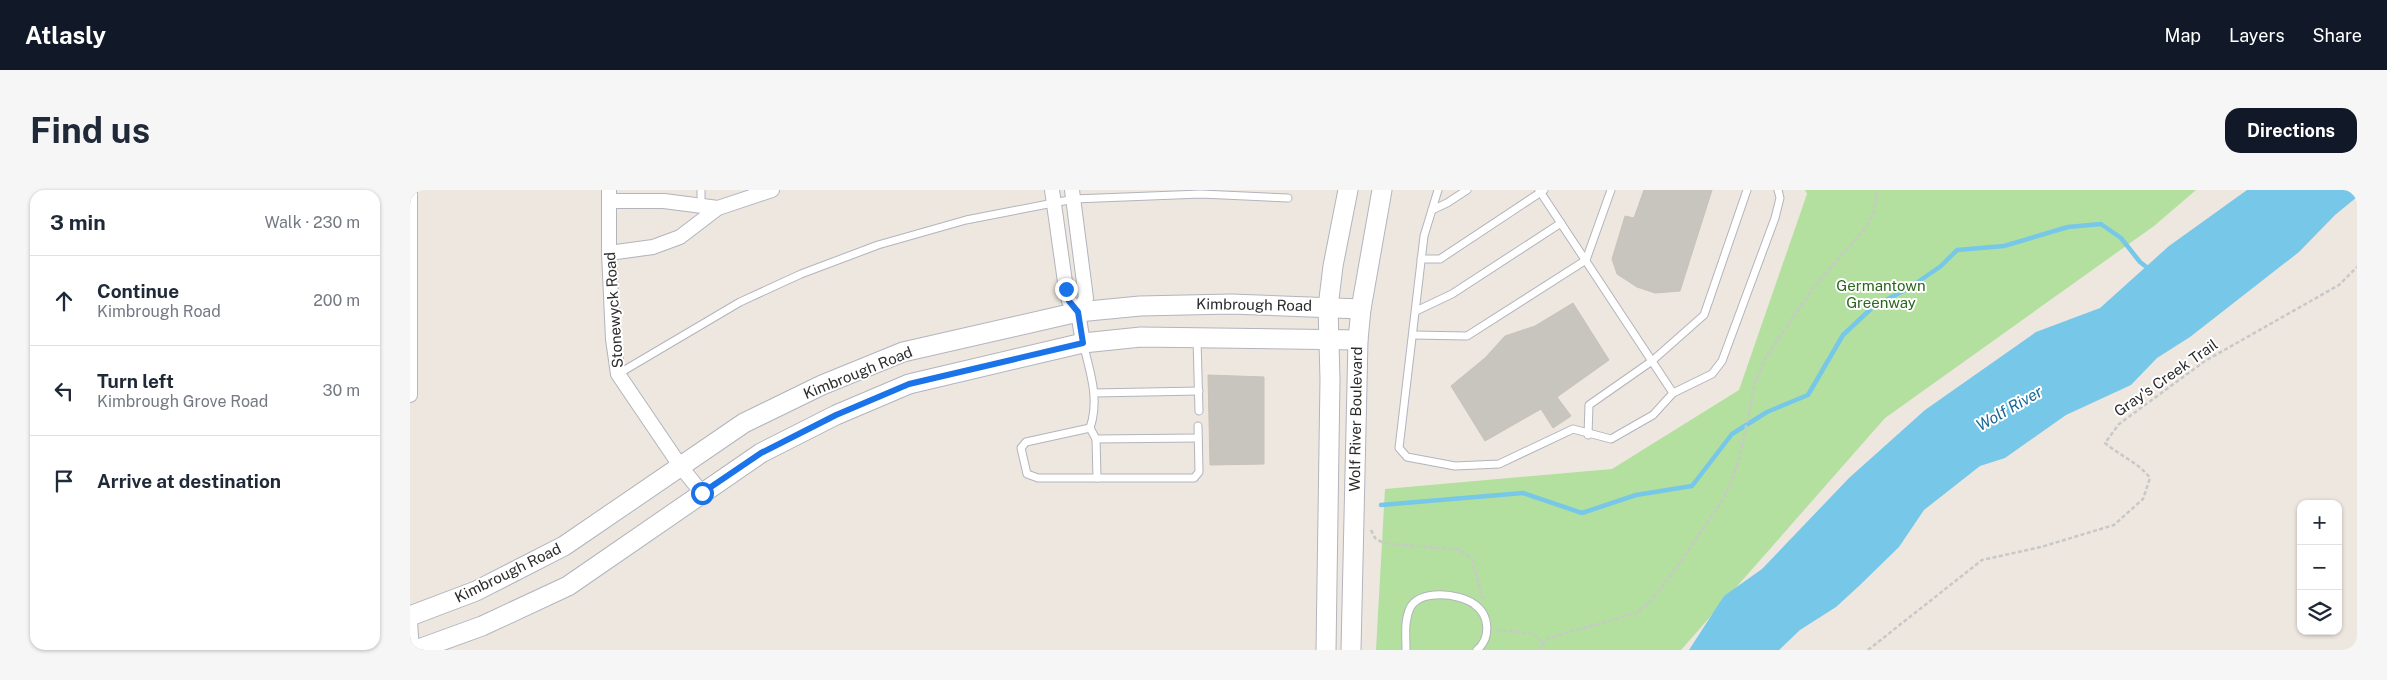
<!DOCTYPE html>
<html lang="en">
<head>
<meta charset="utf-8">
<style>
	:root { --surface:#fff; --page:#f6f6f7; --text:#1f2937; --muted:#747a83; --line:#e0e1e3; --accent:#111827 }
	body { margin:0; font-family:"Public Sans",sans-serif; background:var(--page); color:var(--text) }
	.controls { position:absolute; right:15px; bottom:15px; display:grid; overflow:hidden; border-radius:10px; box-shadow:0 1px 4px #0004 }
	.controls button { width:45px; height:45px; display:grid; place-items:center; padding:0; border:0; border-bottom:1px solid var(--line); background:var(--surface); color:var(--text); font:25px sans-serif }
	.stop { position:absolute; width:15px; height:15px; margin:-11px; border:4px solid #1a73e8; border-radius:50%; background:#fff }
	.stop.end { background:#1a73e8; border-color:#fff; box-shadow:0 1px 5px #0008 }
	.list { margin:0; padding:0; list-style:none }
	h2 { display:flex; justify-content:space-between; align-items:center; height:65px; margin:0; padding:0 20px; font-size:21px }
	h2 small { font-size:16px; font-weight:400; color:var(--muted) }
	.list li { display:grid; grid-template-columns:32px 1fr auto; gap:15px; align-items:center; box-sizing:border-box; height:90px; padding:0 20px; border-top:1px solid var(--line) }
	.list b { display:block; font-size:19px; white-space:nowrap }
	.list p { margin:0; font-size:16px; white-space:nowrap; color:var(--muted) }
	.list em { font-size:16px; font-style:normal; color:var(--muted) }
	.icon { flex:none; width:28px; height:28px; fill:none; stroke:currentColor; stroke-width:2; stroke-linecap:round; stroke-linejoin:round }
	.map { position:relative; flex:none; width:1947px; height:460px; overflow:hidden; border-radius:15px }
	header { display:flex; align-items:center; gap:30px; box-sizing:border-box; height:70px; padding:0 25px; background:var(--accent); color:#fff }
	header strong { font-size:24px }
	nav { display:flex; gap:28px; margin-inline-start:auto; font-size:18px }
	.intro { display:flex; align-items:center; justify-content:space-between; box-sizing:border-box; height:120px; padding:0 30px }
	h1 { margin:0; font-size:35px }
	.button { padding:12px 22px; border-radius:15px; background:var(--accent); color:#fff; font-size:18px; font-weight:700 }
	main { display:flex; gap:30px; padding:0 30px }
	aside { flex:1; background:var(--surface); border-radius:15px; box-shadow:0 1px 4px #0004 }
	.map>svg:first-child { display:block }
</style>
</head>
<body>
<header>
<strong>Atlasly</strong>
<nav><a>Map</a><a>Layers</a><a>Share</a></nav>
</header>
<div class="intro"><h1>Find us</h1><a class="button">Directions</a></div>
<main>
<aside>
<h2>3 min<small>Walk · 230 m</small></h2>
<ul class="list">
<li><svg class="icon" aria-label="ahead" viewBox="0 0 24 24"><path d="M12 20V5M6 11l6-6 6 6"/></svg><div><b>Continue</b><p>Kimbrough Road</p></div><em>200 m</em></li>
<li><svg class="icon" aria-label="left" viewBox="0 0 24 24"><path d="M17 20v-9H6M10 6l-5 5 5 5"/></svg><div><b>Turn left</b><p>Kimbrough Grove Road</p></div><em>30 m</em></li>
<li><svg class="icon" aria-label="arrive" viewBox="0 0 24 24"><path d="M6 21V4h12l-3 4 3 4H6"/></svg><div><b>Arrive at destination</b></div></li>
</ul>
</aside>
<div class="map">
<svg width="1947" height="460" viewBox="0 0 1947 460">
	<rect width="100%" height="100%" fill="#ede7df"/>
	<!-- green -->
	<polygon fill="#b3e09e" points="1395,0 1786,0 1744,36 1475,228 1271,460 966,460 975,299 1202,279 1329,200 1397,4"/>
	<!-- water -->
	<polygon fill="#77c7e9" points="1837,0 1947,0 1947,7 1925,25 1889,62 1780,147 1747,168 1721,195 1656,225 1595,268 1570,276 1514,320 1489,357 1449,396 1426,417 1390,440 1369,460 1279,460 1314,406 1352,379 1439,288 1515,220 1626,142 1690,118 1759,56"/>
	<g fill="none" stroke-linecap="round" stroke-linejoin="round">
		<!-- stream -->
		<polyline stroke="#77c7e9" stroke-width="4.5" points="971,315 1113,303 1172,323 1226,305 1282,296 1322,244 1357,222 1398,205 1433,145 1464,116 1499,98 1531,76 1547,60 1594,56 1658,37 1691,34 1711,48 1730,72 1739,79"/>
	</g>
	<!-- building -->
	<g fill="#c8c4be" stroke="#c8c3b8">
		<polygon points="1234,0 1302,0 1270,101 1245,103 1227,97 1207,84 1202,69 1215,26 1224,28"/>
		<polygon points="1163,113 1199,170 1147,207 1161,226 1143,238 1131,219 1075,251 1041,196 1075,168 1095,146 1125,136"/>
		<polygon points="798,185 854,187 854,274 800,275"/>
	</g>
	<g fill="none" stroke-linecap="round" stroke-linejoin="round">
		<!-- lane casing -->
		<g stroke="#b2b4be" stroke-width="9">
			<g id="lane">
				<polyline points="1028,0 1014,46 989,258 997,267 1045,276 1089,274 1163,239 1201,249 1243,225 1263,203 1129,0"/>
				<polyline points="291,17 291,0"/>
				<polyline points="1022,20 1037,13 1057,0"/>
				<polyline points="1011,69 1030,69 1134,0"/>
				<polyline points="1006,121 1042,104 1151,33"/>
				<polyline points="1003,145 1057,146 1176,70 1201,0"/>
				<polyline points="787,149 789,221"/>
				<path d="M 673,153 C 680,182 690,209 680,238 L 616,252 L 611,258 L 617,284 L 628,288 L 784,288 L 789,282 L 788,236"/>
				<polyline points="208,184 330,112 391,84 468,55 556,30 664,9 791,4 878,8"/>
				<polyline points="684,203 789,201"/>
				<polyline points="1263,203 1302,184 1312,171 1365,28 1370,8 1368,0"/>
				<polyline points="680,238 686,249 687,288"/>
				<polyline points="1178,245 1179,215 1242,171 1294,125 1337,0"/>
				<polyline points="686,249 788,248"/>
				<path d="M 996,460 C 996,446 994,431 1000,418 C 1010,399 1049,403 1064,414 C 1080,425 1081,448 1067,460"/>
			</g>
		</g>
		<!-- street casing -->
		<g stroke="#b2b4be" stroke-width="16">
			<g id="street">
				<polyline points="199,0 199,63 203,149 208,184 271,277 292,303"/>
				<polyline points="642,0 656,99 659,111 668,122 676,108 662,0"/>
				<polyline points="199,11 254,11 308,18"/>
				<polyline points="199,63 243,57 270,47 308,18 362,0"/>
				<polyline points="668,122 673,153"/>
				<polyline points="0,205 0,0"/>
				<polyline points="0,432 2,460"/>
			</g>
		</g>
		<!-- secondary casing -->
		<g stroke="#b2b4be" stroke-width="21">
			<g id="secondary">
				<polyline points="0,426 66,401 154,356 334,233 412,195 493,162 668,122 730,116 821,114 951,119"/>
				<polyline points="6,460 72,436 158,396 351,263 426,225 499,194 673,153 731,147 948,150"/>
				<polyline points="916,460 920,189 918,117 923,76 938,0"/>
				<polyline points="941,460 948,150 951,119 972,0"/>
			</g>
		</g>
		<!-- path -->
		<g stroke="#c8c8c8" stroke-width="2.5" stroke-dasharray="4 2.5" stroke-linecap="butt">
			<polyline points="961,340 965,348 973,353 1050,360 1062,369 1073,409"/>
			<polyline points="1086,440 1123,443 1134,454"/>
			<polyline points="1128,460 1139,448 1226,423 1240,412 1267,377 1314,308 1323,286 1329,270 1345,193 1356,167 1403,98 1452,42 1463,25 1467,7 1466,0"/>
			<path d="M 1458,460 L 1572,370 L 1631,357 L 1704,335 L 1733,309 L 1740,288 C 1729,273 1709,265 1695,253 L 1709,234 L 1795,171 L 1929,95 L 1947,77"/>
		</g>
		<!-- lane -->
		<use href="#lane" stroke="#fff" stroke-width="7"/>
		<!-- street -->
		<use href="#street" stroke="#fff" stroke-width="14"/>
		<!-- secondary -->
		<use href="#secondary" stroke="#fff" stroke-width="19"/>
	</g>
	<g fill="none" stroke-linecap="round" stroke-linejoin="round">
		<!-- route -->
		<polyline stroke="#1a73e8" stroke-width="6" points="292,303 351,263 426,225 499,194 673,153 668,122 659,111 656,99"/>
	</g>
	<g text-anchor="middle" stroke-width="4" stroke-linejoin="round" paint-order="stroke">
		<!-- park labels -->
		<g font-size="15" fill="#2b661e" stroke="#fff">
			<text x="1471" y="101">Germantown<tspan x="1471" dy="17">Greenway</tspan></text>
		</g>
		<!-- street labels -->
		<g font-size="15" fill="#2c2c2c" stroke="#fff">
			<text transform="translate(844 115) rotate(1)" y="5">Kimbrough Road</text>
			<text transform="translate(204 120) rotate(-94)" y="5">Stonewyck Road</text>
			<text transform="translate(448 183) rotate(-22)" y="5">Kimbrough Road</text>
			<text transform="translate(1756 188) rotate(-35)" y="5">Gray's Creek Trail</text>
			<text transform="translate(946 229) rotate(-89)" y="5">Wolf River Boulevard</text>
			<text transform="translate(98 383) rotate(-26)" y="5">Kimbrough Road</text>
		</g>
		<!-- water labels -->
		<g font-size="16" font-style="italic" fill="#146697" stroke="#fff">
			<text transform="translate(1599 218) rotate(-30)" y="6">Wolf River</text>
		</g>
	</g>
</svg>
<div class="controls">
<button>+</button>
<button>−</button>
<button><svg class="icon" aria-label="layers" viewBox="0 0 24 24"><path d="M12 4l9 5-9 5-9-5zM3 14l9 5 9-5"/></svg></button>
</div>
<div class="stop" style="left:292px;top:303px"></div>
<div class="stop end" style="left:656px;top:99px"></div>
</div>
</main>
</body>
</html>
